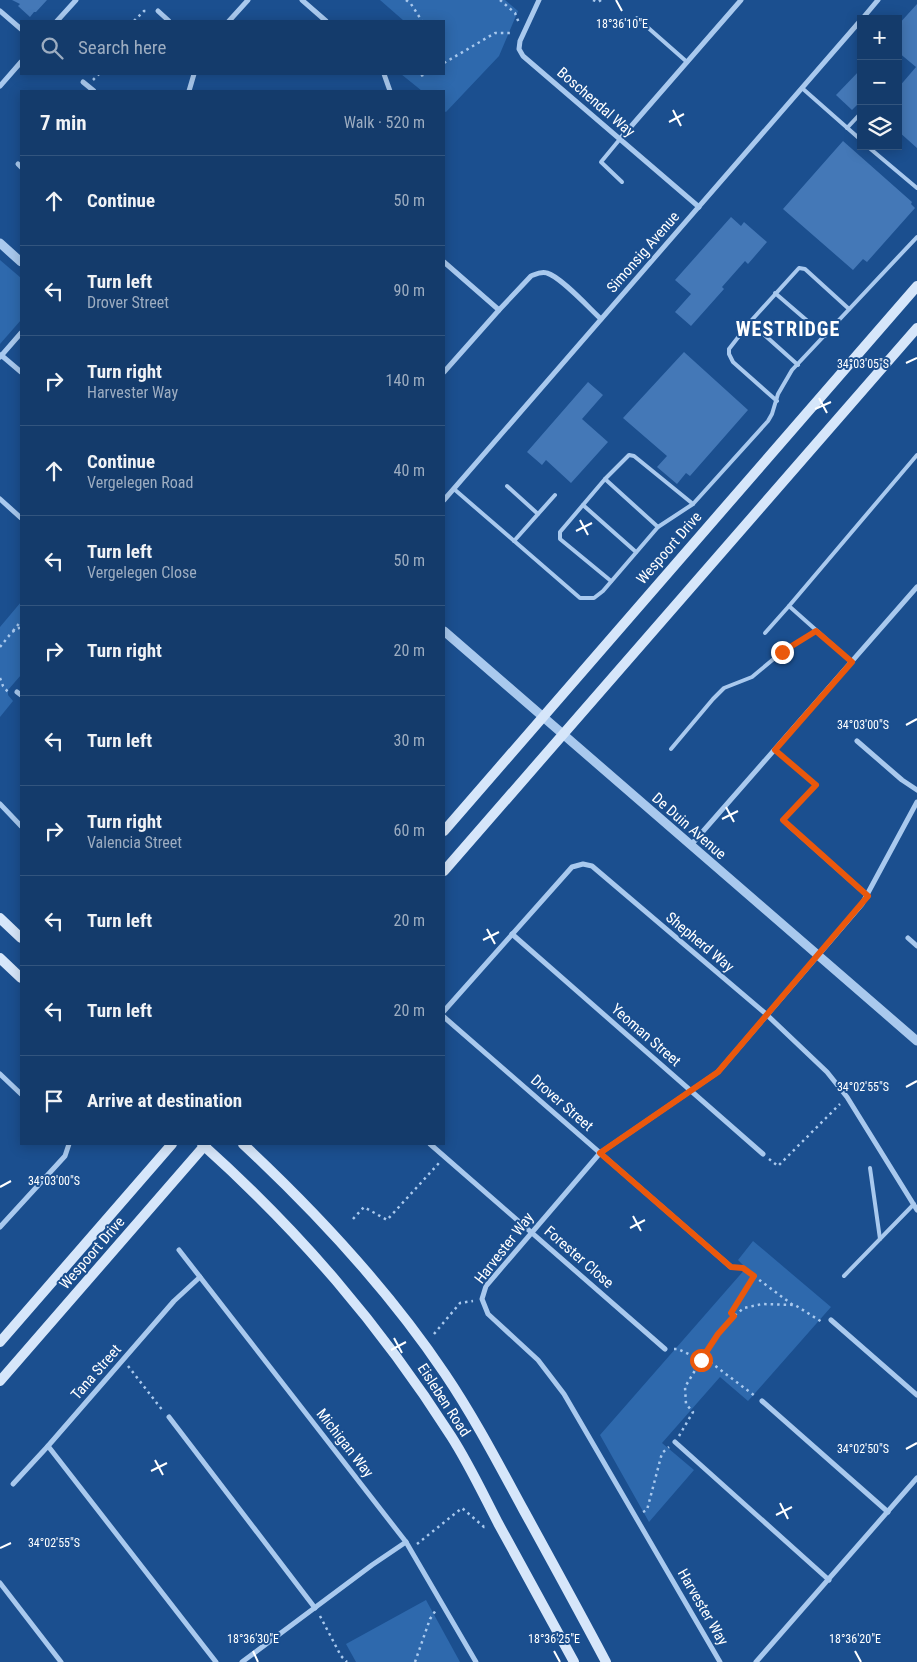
<!DOCTYPE html>
<html lang="en">
<head>
<meta charset="utf-8">
<style>
	:root { --surface:#143b6b; --page:#214673; --text:#f1f3f6; --muted:#9dadc1; --line:#33557e }
	body { margin:0; font-family:"Roboto Condensed",sans-serif; background:var(--page); color:var(--text) }
	.controls { position:absolute; right:15px; top:15px; display:grid; overflow:hidden; border-radius:0px; box-shadow:0 2px 12px #0003 }
	.controls button { width:45px; height:45px; display:grid; place-items:center; padding:0; border:0; border-bottom:1px solid var(--line); background:var(--surface); color:var(--text); font:25px sans-serif }
	.stop { position:absolute; width:15px; height:15px; margin:-11px; border:4px solid #ea580c; border-radius:50%; background:#fff }
	.stop.end { background:#ea580c; border-color:#fff; box-shadow:0 1px 5px #0008 }
	.list { margin:0; padding:0; list-style:none }
	h2 { display:flex; justify-content:space-between; align-items:center; height:65px; margin:0; padding:0 20px; font-size:21px }
	h2 small { font-size:16px; font-weight:400; color:var(--muted) }
	.list li { display:grid; grid-template-columns:32px 1fr auto; gap:15px; align-items:center; box-sizing:border-box; height:90px; padding:0 20px; border-top:1px solid var(--line) }
	.list b { display:block; font-size:19px; white-space:nowrap }
	.list p { margin:0; font-size:16px; white-space:nowrap; color:var(--muted) }
	.list em { font-size:16px; font-style:normal; color:var(--muted) }
	.icon { flex:none; width:28px; height:28px; fill:none; stroke:currentColor; stroke-width:2; stroke-linecap:round; stroke-linejoin:round }
	.map { position:relative; flex:none; width:917px; height:1662px; overflow:hidden }
	.search { position:absolute; background:var(--surface); box-shadow:0 2px 12px #0003; left:20px; top:20px; width:425px; height:55px; display:flex; align-items:center; gap:12px; box-sizing:border-box; padding:0 18px; border-radius:0px; color:var(--muted); font-size:19px }
	.panel { position:absolute; background:var(--surface); box-shadow:0 2px 12px #0003; left:20px; top:90px; width:425px; height:1055px; border-radius:0px }
	.map>svg:first-child { display:block }
</style>
</head>
<body>
<div class="map">
<svg width="917" height="1662" viewBox="0 0 917 1662">
	<rect width="100%" height="100%" fill="#1b4f8f"/>
	<!-- green -->
	<g fill="#2e69ad">
		<polygon points="380,0 505,0 518,11 499,56 446,112 444,111 444,91 422,91 401,74 444,74 444,21 404,21"/>
		<polygon points="0,260 21,278 21,320 0,344"/>
		<polygon points="21,602 21,675 8,690 8,695 13,701 0,717 0,627"/>
		<polygon points="753,1241 831,1307 748,1401 720,1377 662,1443 694,1470 649,1522 600,1435 746,1268 738,1260"/>
		<polygon points="426,1600 460,1662 356,1662 346,1644"/>
	</g>
	<!-- building -->
	<g fill="#4478b7">
		<polygon points="12,0 47,0 36,12 34,12 30,17 18,6 20,4"/>
		<polygon points="917,4 917,148 898,131 898,88 916,67 898,52 898,25"/>
		<polygon points="861,69 861,101 852,110 836,95"/>
		<polygon points="843,141 912,202 911,204 915,208 867,262 863,259 853,270 783,209"/>
		<polygon points="731,217 741,226 744,222 767,242 748,264 745,261 722,287 724,289 691,326 675,312 691,294 675,280"/>
		<polygon points="684,352 748,410 690,476 686,473 677,484 657,467 667,456 623,418"/>
		<polygon points="588,382 603,395 582,419 608,442 571,483 546,460 542,465 527,452"/>
	</g>
	<g fill="none" stroke-linecap="round" stroke-linejoin="round">
		<!-- path -->
		<g stroke="#a9c9ee" stroke-width="2.5" stroke-dasharray="2.5 4" stroke-linecap="butt">
			<polyline points="406,0 411,4 422,21"/>
			<polyline points="500,0 515,13 519,23"/>
			<polyline points="593,0 598,2 601,0"/>
			<polyline points="134,21 144,11 148,11"/>
			<polyline points="444,63 495,33 513,33"/>
			<polyline points="421,76 425,74"/>
			<polyline points="93,80 99,74"/>
			<polyline points="13,631 21,621"/>
			<polyline points="0,647 12,632 21,627"/>
			<polyline points="0,678 3,686 8,692"/>
			<polyline points="782,756 816,785 788,815"/>
			<polyline points="769,1159 778,1166 840,1104"/>
			<polyline points="353,1219 364,1207 387,1220 439,1163"/>
			<polyline points="754,1276 793,1305"/>
			<polyline points="734,1316 731,1313 754,1276 740,1268"/>
			<polyline points="434,1334 460,1303 473,1301"/>
			<polyline points="674,1349 678,1349 701,1360 710,1362 755,1396"/>
			<polyline points="128,1366 163,1411"/>
			<polyline points="679,1436 693,1412 686,1404 685,1387 717,1334 734,1316 744,1308 762,1304 795,1305 822,1322"/>
			<polyline points="643,1512 647,1510 662,1453 669,1447"/>
			<polyline points="417,1544 462,1508 484,1527 487,1526"/>
			<polyline points="320,1616 341,1656 347,1662"/>
			<polyline points="415,1662 430,1619 436,1610"/>
		</g>
		<!-- service -->
		<g stroke="#a9c9ee" stroke-width="4">
			<polyline points="637,18 687,62"/>
			<polyline points="802,88 861,140"/>
			<polyline points="847,128 861,113"/>
			<polyline points="620,139 601,162 622,182"/>
			<polyline points="867,146 917,188"/>
			<polyline points="775,293 825,336"/>
			<polyline points="750,322 798,365"/>
			<polyline points="777,401 733,362 729,354 729,349 750,322 799,268 805,269 849,309"/>
			<polyline points="605,479 658,527"/>
			<polyline points="507,486 538,514"/>
			<polyline points="454,489 580,598 594,598 603,591 658,527 693,504 768,421 772,414 778,394 792,370 917,237"/>
			<polyline points="583,505 636,552"/>
			<polyline points="514,541 555,495"/>
			<polyline points="611,581 560,539 560,532 605,479 629,455 634,456 693,504"/>
			<polyline points="765,633 789,606"/>
			<polyline points="852,662 789,606 917,455"/>
			<polyline points="671,749 713,699 724,688 752,677 782,652 816,631"/>
			<polyline points="870,1168 880,1239"/>
			<polyline points="844,1276 914,1204"/>
		</g>
		<!-- minor -->
		<g stroke="#a9c9ee" stroke-width="5">
			<polyline points="302,0 326,21"/>
			<polyline points="539,0 520,41 519,49 523,56 699,207"/>
			<polyline points="0,11 21,29"/>
			<polyline points="158,11 169,21"/>
			<polyline points="862,19 878,0"/>
			<polyline points="57,21 76,0"/>
			<polyline points="229,21 248,0"/>
			<polyline points="384,74 390,91"/>
			<polyline points="83,82 94,91"/>
			<polyline points="0,86 21,62"/>
			<polyline points="189,91 194,74"/>
			<polyline points="620,139 741,0"/>
			<polyline points="18,164 21,167"/>
			<polyline points="444,262 499,310"/>
			<polyline points="1,355 21,372"/>
			<polyline points="0,357 21,333"/>
			<path d="M 444,372 L 499,310 L 531,276 C 536,274 541,271 547,273 C 561,277 589,308 601,319"/>
			<polyline points="0,499 21,518"/>
			<polyline points="444,500 861,20"/>
			<polyline points="17,692 21,695"/>
			<polyline points="857,741 902,780 917,790"/>
			<polyline points="0,804 21,826"/>
			<polyline points="786,823 868,896"/>
			<polyline points="691,845 917,587"/>
			<polyline points="512,934 763,1154"/>
			<polyline points="908,938 917,946"/>
			<polyline points="444,1011 572,867 583,864 592,866 766,1014 827,1072 847,1097 917,1210"/>
			<polyline points="444,1017 731,1267"/>
			<polyline points="0,1074 21,1094"/>
			<polyline points="430,1144 665,1349"/>
			<polyline points="0,1227 65,1156 69,1144"/>
			<polyline points="179,1250 406,1542 476,1662"/>
			<polyline points="831,1320 917,1395"/>
			<polyline points="762,1401 888,1512"/>
			<polyline points="169,1417 315,1608"/>
			<polyline points="675,1442 829,1580"/>
			<polyline points="48,1446 216,1662"/>
			<polyline points="13,1484 48,1446 174,1301 200,1277"/>
			<polyline points="0,1583 61,1662"/>
			<polyline points="242,1662 372,1565 406,1542"/>
			<polyline points="720,1662 564,1394 538,1360 488,1314 482,1299 486,1286 600,1153 718,1072 862,904 917,802"/>
			<polyline points="756,1662 917,1478"/>
		</g>
		<!-- tertiary -->
		<g stroke="#a9c9ee" stroke-width="9">
			<polyline points="0,243 21,262"/>
			<polyline points="444,631 917,1041"/>
		</g>
		<!-- secondary -->
		<g stroke="#d6e6fa" stroke-width="10">
			<polyline points="444,831 917,286"/>
			<polyline points="444,871 917,328"/>
			<polyline points="0,918 21,938"/>
			<polyline points="0,958 21,978"/>
			<path d="M 202,1144 C 300,1232 380,1325 451,1436 C 469,1464 483,1494 498,1523 C 523,1569 549,1616 574,1662"/>
			<path d="M 243,1144 C 318,1214 388,1289 445,1374 C 474,1417 498,1463 523,1509 C 551,1560 579,1611 606,1662"/>
			<polyline points="0,1342 172,1144"/>
			<polyline points="0,1381 206,1144"/>
		</g>
	</g>
	<g fill="none" stroke-linecap="round" stroke-linejoin="round">
		<!-- route -->
		<polyline stroke="#ea580c" stroke-width="6" points="701,1360 718,1334 734,1316 731,1313 754,1276 743,1268 731,1267 600,1153 718,1072 868,896 783,820 816,785 775,750 852,662 816,631 782,652"/>
	</g>
	<!-- ticks -->
	<path fill="none" stroke="#fff" stroke-width="2" d="M 616,0 L 622,11M 673,110 L 681,126M 669,122 L 684,114M 906,363 L 917,358M 819,398 L 827,413M 815,409 L 831,402M 580,520 L 588,535M 576,531 L 592,523M 906,725 L 917,719M 726,807 L 734,822M 722,819 L 738,811M 487,929 L 495,944M 483,940 L 499,932M 906,1087 L 917,1081M 0,1187 L 11,1181M 633,1216 L 641,1231M 630,1228 L 645,1220M 394,1338 L 402,1353M 391,1350 L 406,1342M 906,1449 L 917,1443M 155,1460 L 163,1475M 151,1471 L 167,1463M 780,1503 L 788,1519M 776,1515 L 792,1507M 0,1548 L 11,1543M 253,1651 L 258,1662M 554,1651 L 560,1662M 855,1651 L 861,1662"/>
	<g text-anchor="middle" stroke-width="4" stroke-linejoin="round" paint-order="stroke">
		<!-- street labels -->
		<g font-size="15" fill="#fff" stroke="#1b4f8f">
			<text transform="translate(596 102) rotate(41)" y="5">Boschendal Way</text>
			<text transform="translate(643 252) rotate(-49)" y="5">Simonsig Avenue</text>
			<text transform="translate(669 548) rotate(-49)" y="5">Wespoort Drive</text>
			<text transform="translate(689 826) rotate(41)" y="5">De Duin Avenue</text>
			<text transform="translate(700 942) rotate(40)" y="5">Shepherd Way</text>
			<text transform="translate(646 1035) rotate(41)" y="5">Yeoman Street</text>
			<text transform="translate(562 1103) rotate(41)" y="5">Drover Street</text>
			<text transform="translate(504 1248) rotate(-52)" y="5">Harvester Way</text>
			<text transform="translate(92 1253) rotate(-49)" y="5">Wespoort Drive</text>
			<text transform="translate(579 1257) rotate(41)" y="5">Forester Close</text>
			<text transform="translate(96 1372) rotate(-49)" y="5">Tana Street</text>
			<text transform="translate(444 1400) rotate(57)" y="5">Eisleben Road</text>
			<text transform="translate(345 1443) rotate(52)" y="5">Michigan Way</text>
			<text transform="translate(703 1607) rotate(60)" y="5">Harvester Way</text>
		</g>
		<!-- district labels -->
		<g font-size="20" font-weight="bold" letter-spacing="1" fill="#fff" stroke="#1b4f8f">
			<text x="788" y="336">WESTRIDGE</text>
		</g>
	</g>
	<g font-size="12" text-anchor="middle" fill="#fff" stroke="#1b4f8f" stroke-width="4" stroke-linejoin="round" paint-order="stroke">
		<text x="622" y="28">18°36'10"E</text>
		<text x="863" y="368">34°03'05"S</text>
		<text x="863" y="729">34°03'00"S</text>
		<text x="863" y="1091">34°02'55"S</text>
		<text x="54" y="1185">34°03'00"S</text>
		<text x="863" y="1453">34°02'50"S</text>
		<text x="54" y="1547">34°02'55"S</text>
		<text x="253" y="1643">18°36'30"E</text>
		<text x="554" y="1643">18°36'25"E</text>
		<text x="855" y="1643">18°36'20"E</text>
	</g>
</svg>
<div class="controls">
<button>+</button>
<button>−</button>
<button><svg class="icon" aria-label="layers" viewBox="0 0 24 24"><path d="M12 4l9 5-9 5-9-5zM3 14l9 5 9-5"/></svg></button>
</div>
<div class="stop" style="left:701px;top:1360px"></div>
<div class="stop end" style="left:782px;top:652px"></div>
<div class="search"><svg class="icon" aria-label="search" viewBox="0 0 24 24"><circle cx="10" cy="10" r="6"/><path d="M15 15l6 6"/></svg>Search here</div>
<section class="panel">
<h2>7 min<small>Walk · 520 m</small></h2>
<ul class="list">
<li><svg class="icon" aria-label="ahead" viewBox="0 0 24 24"><path d="M12 20V5M6 11l6-6 6 6"/></svg><div><b>Continue</b></div><em>50 m</em></li>
<li><svg class="icon" aria-label="left" viewBox="0 0 24 24"><path d="M17 20v-9H6M10 6l-5 5 5 5"/></svg><div><b>Turn left</b><p>Drover Street</p></div><em>90 m</em></li>
<li><svg class="icon" aria-label="right" viewBox="0 0 24 24"><path d="M7 20v-9h11M14 6l5 5-5 5"/></svg><div><b>Turn right</b><p>Harvester Way</p></div><em>140 m</em></li>
<li><svg class="icon" aria-label="ahead" viewBox="0 0 24 24"><path d="M12 20V5M6 11l6-6 6 6"/></svg><div><b>Continue</b><p>Vergelegen Road</p></div><em>40 m</em></li>
<li><svg class="icon" aria-label="left" viewBox="0 0 24 24"><path d="M17 20v-9H6M10 6l-5 5 5 5"/></svg><div><b>Turn left</b><p>Vergelegen Close</p></div><em>50 m</em></li>
<li><svg class="icon" aria-label="right" viewBox="0 0 24 24"><path d="M7 20v-9h11M14 6l5 5-5 5"/></svg><div><b>Turn right</b></div><em>20 m</em></li>
<li><svg class="icon" aria-label="left" viewBox="0 0 24 24"><path d="M17 20v-9H6M10 6l-5 5 5 5"/></svg><div><b>Turn left</b></div><em>30 m</em></li>
<li><svg class="icon" aria-label="right" viewBox="0 0 24 24"><path d="M7 20v-9h11M14 6l5 5-5 5"/></svg><div><b>Turn right</b><p>Valencia Street</p></div><em>60 m</em></li>
<li><svg class="icon" aria-label="left" viewBox="0 0 24 24"><path d="M17 20v-9H6M10 6l-5 5 5 5"/></svg><div><b>Turn left</b></div><em>20 m</em></li>
<li><svg class="icon" aria-label="left" viewBox="0 0 24 24"><path d="M17 20v-9H6M10 6l-5 5 5 5"/></svg><div><b>Turn left</b></div><em>20 m</em></li>
<li><svg class="icon" aria-label="arrive" viewBox="0 0 24 24"><path d="M6 21V4h12l-3 4 3 4H6"/></svg><div><b>Arrive at destination</b></div></li>
</ul>
</section>
</div>
</body>
</html>
